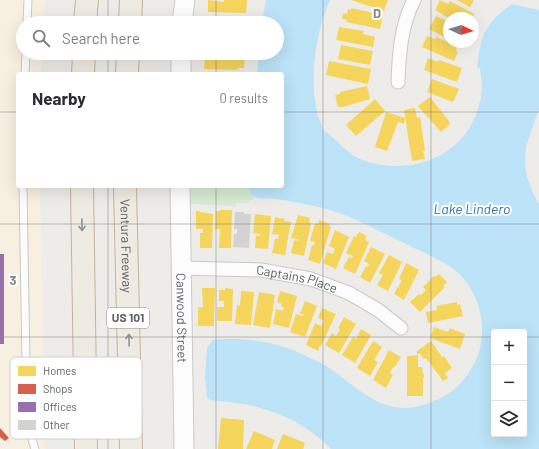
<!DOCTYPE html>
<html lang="en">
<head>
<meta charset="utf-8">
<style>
	:root { --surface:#fff; --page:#f2f2f3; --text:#2b2b33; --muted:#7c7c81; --line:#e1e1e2 }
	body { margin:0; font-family:Barlow,sans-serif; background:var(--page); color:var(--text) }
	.controls { position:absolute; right:12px; bottom:12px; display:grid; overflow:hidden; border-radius:4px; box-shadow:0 4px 16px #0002 }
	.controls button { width:36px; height:36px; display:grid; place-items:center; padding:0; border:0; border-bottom:1px solid var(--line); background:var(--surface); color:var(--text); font:20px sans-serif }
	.compass { position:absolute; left:443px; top:12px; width:36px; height:36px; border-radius:50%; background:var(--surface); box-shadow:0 4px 16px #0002; rotate:94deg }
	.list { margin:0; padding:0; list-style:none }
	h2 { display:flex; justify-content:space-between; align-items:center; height:52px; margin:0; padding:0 16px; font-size:17px }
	h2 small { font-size:13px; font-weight:400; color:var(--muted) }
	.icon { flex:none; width:22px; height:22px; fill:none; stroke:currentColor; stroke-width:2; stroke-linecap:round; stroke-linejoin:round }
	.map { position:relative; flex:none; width:539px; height:449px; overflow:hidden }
	.search { position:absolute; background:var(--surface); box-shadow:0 4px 16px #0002; left:16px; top:16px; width:268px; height:44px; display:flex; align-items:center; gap:10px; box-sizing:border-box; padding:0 14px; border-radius:22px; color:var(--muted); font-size:15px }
	.panel { position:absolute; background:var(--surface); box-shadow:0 4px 16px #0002; left:16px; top:72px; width:268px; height:116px; border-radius:4px }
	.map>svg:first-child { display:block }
</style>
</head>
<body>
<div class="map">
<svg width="539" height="449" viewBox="0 0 539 449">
	<rect width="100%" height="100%" fill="#eeece8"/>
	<!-- commercial -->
	<polygon fill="#f7f0e1" points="0,0 45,0 44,23 23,23 23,53 42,53 41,74 18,74 18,186 40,186 45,449 0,449"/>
	<!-- green -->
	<polygon fill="#d6ebd2" points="191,186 249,186 250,193 255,197 247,203 236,203 236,206 191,204"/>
	<!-- water -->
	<path fill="#bce3f8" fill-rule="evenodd" d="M 266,0 L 330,0 C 316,31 310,74 316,107 C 317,115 321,123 324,131 C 337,138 345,153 360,159 C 409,179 469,156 480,101 C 483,90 481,79 480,68 L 477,68 C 481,35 484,24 512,4 L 539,10 L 539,109 L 526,146 L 525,165 L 527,177 L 533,193 L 539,204 L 539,449 L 331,449 C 302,418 258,403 217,401 L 211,400 L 207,397 L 205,376 L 207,348 L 213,340 C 243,337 276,341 304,355 C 310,358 317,361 323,364 C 361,388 385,423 434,401 C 452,394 463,383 473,366 C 488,339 484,303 464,279 C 451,263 426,254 408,245 C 379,231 351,215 319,207 C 305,204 291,201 276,199 C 270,198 264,199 258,198 C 254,197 252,195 250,193 L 249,186 L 282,186 L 282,74 L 257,74 L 259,53 L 277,53 L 277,23 L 262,23 ZM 494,332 L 524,332 L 524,434 L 494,434 Z"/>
	<!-- homes -->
	<g fill="#f6d55c">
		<polygon points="208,0 224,2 224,0 247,0 246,13 208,12"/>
		<polygon points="351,0 388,0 384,11"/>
		<polygon points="440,0 448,4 450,1 474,14 472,18 449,18 435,10"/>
		<polygon points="457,0 474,0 470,7"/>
		<polygon points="351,8 383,15 380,29 346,22 347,20 342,19 343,13 347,14 348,9 351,10"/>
		<polygon points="227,16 241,17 241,20 245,20 245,23 206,23 207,17 219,18 219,20 227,20"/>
		<polygon points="436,16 449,22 449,39 429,29"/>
		<polygon points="339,27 364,31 363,34 375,37 373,47 336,40"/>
		<polygon points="427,36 435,39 436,37 457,46 456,51 458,52 454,61 422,47"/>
		<polygon points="341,45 373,51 370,65 338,59"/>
		<polygon points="225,55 245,56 244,68 238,68 238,70 204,69 205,56 225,58"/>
		<polygon points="428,58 438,62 439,60 462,68 457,82 424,70"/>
		<polygon points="329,61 371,69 368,84 326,75"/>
		<polygon points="432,79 459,89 453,102 427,92"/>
		<polygon points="367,86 370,99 343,107 338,107 335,95 340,94 340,92"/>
		<polygon points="430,97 449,121 449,122 450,124 441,132 418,106"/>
		<polygon points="375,99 385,111 356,136 346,125"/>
		<polygon points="415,108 417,118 420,117 425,151 423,151 425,159 412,161 404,110"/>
		<polygon points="386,112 405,118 404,124 398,122 387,151 375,147"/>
		<polygon points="220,210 232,210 231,248 219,248 220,229 215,229 216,211 220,211"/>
		<polygon points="196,211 213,214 212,248 200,248 200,233 203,233 203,229 196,229"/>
		<polygon points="255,214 271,216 268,249 255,248 256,235 260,236 260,234 253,233"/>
		<polygon points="298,215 310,218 309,222 311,223 304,256 291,253 294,240 297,241 298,239 291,238"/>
		<polygon points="275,217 285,219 284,221 291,222 285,255 272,253 275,239 278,239 279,235 272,234"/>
		<polygon points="319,220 330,224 329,227 331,227 320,264 308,260 312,245 314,246 315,242 310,241 315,223 318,224"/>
		<polygon points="335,230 349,237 336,269 323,263 327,252 333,254 335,249 329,246"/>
		<polygon points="359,232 367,236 365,240 369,242 355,274 343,268 349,257 352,258 353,256 346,253 354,236 356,237"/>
		<polygon points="371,247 385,254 370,283 360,277 366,266 368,267 369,264 364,261"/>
		<polygon points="389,255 402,262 388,291 377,285 383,275 379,273"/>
		<polygon points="406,263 419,270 404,300 394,294 402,280 399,279"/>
		<polygon points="439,274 447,282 443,286 445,287 420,312 410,302 419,294 421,295 426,290 423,287 434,276 435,277"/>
		<polygon points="202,288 215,288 214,326 198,326 198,307 203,307"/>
		<polygon points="225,288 233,289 232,321 217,321 217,307 224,307 224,301 219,301 219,290 225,290"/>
		<polygon points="241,291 254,292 251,325 235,324 237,305 240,306"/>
		<polygon points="280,291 297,296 289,328 273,324 276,309 283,311 284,307 281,307 282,304 277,302"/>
		<polygon points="259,292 275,295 270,328 253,325"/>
		<polygon points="305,301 317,306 305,337 290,332 296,314 303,316 304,315 300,314"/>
		<polygon points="457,302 457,305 460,304 463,316 428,323 426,312 437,310 436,306"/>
		<polygon points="322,308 336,314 321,346 320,345 318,351 306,345 315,323 321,326 324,321 318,318"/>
		<polygon points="344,317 356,324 339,353 325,345 332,333 336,336 340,329 338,328"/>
		<polygon points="434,327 448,332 450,328 465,334 460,349 430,338"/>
		<polygon points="361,329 371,335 355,363 342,355 353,337 356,339"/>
		<polygon points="373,341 382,347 374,360 378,362 370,376 357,368"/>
		<polygon points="431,341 442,357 444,356 452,368 445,373 448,378 443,381 426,358 424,359 420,354 417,354 417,351"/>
		<polygon points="389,350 401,357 394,368 393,367 390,373 393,375 386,388 373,380"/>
		<polygon points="418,355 418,367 422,367 423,374 424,374 424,378 423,378 423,396 407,396 407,356"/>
		<polygon points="221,418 244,420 243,449 218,449"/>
		<polygon points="254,431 275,440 272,449 246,449"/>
		<polygon points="283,434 305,443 303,449 277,449"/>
	</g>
	<!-- shops -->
	<polygon fill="#d6604d" points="0,428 9,438 5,441 0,437"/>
	<!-- offices -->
	<rect fill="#9970ab" x="0" y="254" width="4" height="90"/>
	<!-- building -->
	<polygon fill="#d5d3d1" points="235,212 244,212 244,214 251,214 249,248 233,247 234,234 237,234 237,229 234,229"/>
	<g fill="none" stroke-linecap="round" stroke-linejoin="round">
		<!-- lane casing -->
		<g stroke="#c9c9c9" stroke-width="9">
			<g id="lane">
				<polyline points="27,23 28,0"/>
				<polyline points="25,74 26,53"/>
				<polyline points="23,186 27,424 35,449"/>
			</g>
		</g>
		<!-- street casing -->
		<g stroke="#c9c9c9" stroke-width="15">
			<g id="street">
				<path d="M 398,82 C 399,54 401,25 414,0"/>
				<path id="s1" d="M 180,268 L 261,270 L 311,279 L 349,293 L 378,310 L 401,328"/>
			</g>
		</g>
		<!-- secondary casing -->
		<g stroke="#cacaca" stroke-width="21">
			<g id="secondary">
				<polyline points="182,23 185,0"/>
				<polyline points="181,74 181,53"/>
				<path id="s2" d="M 180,186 L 184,449"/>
			</g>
		</g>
		<!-- highway casing -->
		<g stroke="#c6b394" stroke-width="24">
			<g id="highway">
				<polyline points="85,23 87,0"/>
				<polyline points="130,23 131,0"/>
				<polyline points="83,74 84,53"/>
				<polyline points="127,74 128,53"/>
				<polyline points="82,186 86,449"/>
				<path id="s3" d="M 125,186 L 131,449"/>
			</g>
		</g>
		<!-- lane -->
		<use href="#lane" stroke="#fcfcfc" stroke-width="7"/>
		<!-- street -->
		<use href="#street" stroke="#fcfcfc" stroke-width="13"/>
		<!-- secondary -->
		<use href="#secondary" stroke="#fcfcfc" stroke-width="19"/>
		<!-- highway -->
		<use href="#highway" stroke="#f0ebe2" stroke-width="22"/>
	</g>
	<!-- one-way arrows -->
	<defs><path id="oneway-shaft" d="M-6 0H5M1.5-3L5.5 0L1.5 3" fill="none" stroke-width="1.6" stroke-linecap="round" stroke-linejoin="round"/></defs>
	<g stroke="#909292">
		<use href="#oneway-shaft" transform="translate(82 225) rotate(89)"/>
		<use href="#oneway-shaft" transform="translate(129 340) rotate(-91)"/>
	</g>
	<!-- grid -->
	<path fill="none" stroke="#86888b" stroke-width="1" stroke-opacity="0.55" d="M 108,0 L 108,23M 216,0 L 216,23M 323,0 L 323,449M 431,0 L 431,449M 108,53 L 108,74M 216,53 L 216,74M 0,112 L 18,112M 282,112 L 539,112M 108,186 L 108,449M 216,186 L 216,449M 0,224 L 539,224M 0,337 L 494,337M 524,337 L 539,337"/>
	<g text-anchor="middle" stroke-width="4" stroke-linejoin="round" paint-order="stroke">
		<!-- shield labels -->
		<rect fill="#fff" stroke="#8e9195" stroke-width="1" x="107" y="308" width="42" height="20" rx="3"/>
		<g font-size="12" font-weight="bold" fill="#5d6267">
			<text x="128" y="322">US 101</text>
		</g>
		<!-- street labels -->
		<g font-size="13" fill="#5d6267" stroke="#fff">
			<text dy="5" stroke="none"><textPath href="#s3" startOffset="60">Ventura Freeway</textPath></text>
			<text dy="5" stroke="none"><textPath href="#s1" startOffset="118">Captains Place</textPath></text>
			<text dy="5" stroke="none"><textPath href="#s2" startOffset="132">Canwood Street</textPath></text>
		</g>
		<!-- water labels -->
		<g font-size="14" font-style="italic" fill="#3476a9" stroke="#fff">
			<text x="472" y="214">Lake Lindero</text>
		</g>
	</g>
	<!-- legend -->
	<rect x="10" y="357" width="132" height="82" rx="6" fill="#fff" stroke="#ced0d1" stroke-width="1"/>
	<rect x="18" y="366" width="18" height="10" fill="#f6d55c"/>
	<rect x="18" y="384" width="18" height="10" fill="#d6604d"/>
	<rect x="18" y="402" width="18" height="10" fill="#9970ab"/>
	<rect x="18" y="420" width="18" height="10" fill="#d5d3d1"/>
	<g font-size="11" fill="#5d6267">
		<text x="43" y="375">Homes</text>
		<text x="43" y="393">Shops</text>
		<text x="43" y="411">Offices</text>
		<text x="43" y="429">Other</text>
	</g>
	<g font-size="13" text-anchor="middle" font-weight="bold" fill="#86888b" stroke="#fff" stroke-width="4" stroke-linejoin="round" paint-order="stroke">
		<text x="377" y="18">D</text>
		<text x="13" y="285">3</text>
	</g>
</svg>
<div class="controls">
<button>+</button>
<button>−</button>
<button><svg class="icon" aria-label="layers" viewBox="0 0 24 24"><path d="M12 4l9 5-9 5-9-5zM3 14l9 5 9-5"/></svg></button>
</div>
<svg class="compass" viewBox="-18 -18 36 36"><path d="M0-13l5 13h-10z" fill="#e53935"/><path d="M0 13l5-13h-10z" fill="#7c7c81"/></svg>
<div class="search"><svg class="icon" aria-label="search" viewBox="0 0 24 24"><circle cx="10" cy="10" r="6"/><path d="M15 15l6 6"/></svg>Search here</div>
<section class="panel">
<h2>Nearby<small>0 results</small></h2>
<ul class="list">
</ul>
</section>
</div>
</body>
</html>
